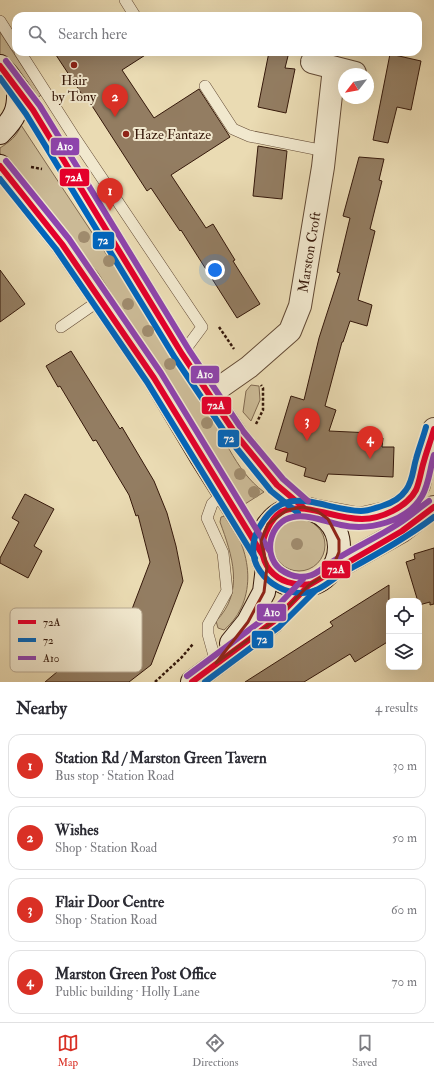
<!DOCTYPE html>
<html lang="en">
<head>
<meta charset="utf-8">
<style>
	:root { --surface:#fff; --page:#f2f2f3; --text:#2b2b33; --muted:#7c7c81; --line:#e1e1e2; --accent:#d93025 }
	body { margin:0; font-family:"IM FELL Double Pica",serif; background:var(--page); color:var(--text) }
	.controls { position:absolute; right:12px; bottom:12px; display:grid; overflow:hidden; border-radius:8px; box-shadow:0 4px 16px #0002 }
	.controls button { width:36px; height:36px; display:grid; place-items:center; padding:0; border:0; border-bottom:1px solid var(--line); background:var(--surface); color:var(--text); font:20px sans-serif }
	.compass { position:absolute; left:338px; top:68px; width:36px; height:36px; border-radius:50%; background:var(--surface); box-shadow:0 4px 16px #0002; rotate:239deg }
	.you { position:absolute; left:215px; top:270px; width:14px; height:14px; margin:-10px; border:3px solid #fff; border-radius:50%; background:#1a73e8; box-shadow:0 0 0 6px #1a73e833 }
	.badge { display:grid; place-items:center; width:26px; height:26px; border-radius:50%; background:var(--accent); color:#fff; font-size:13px; font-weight:700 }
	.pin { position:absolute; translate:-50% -33px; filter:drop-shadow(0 1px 2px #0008) }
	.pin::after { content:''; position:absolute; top:21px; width:14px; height:12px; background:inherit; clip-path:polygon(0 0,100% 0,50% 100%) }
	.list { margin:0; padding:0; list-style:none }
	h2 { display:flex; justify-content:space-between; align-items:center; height:52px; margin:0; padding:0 16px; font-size:17px }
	h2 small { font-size:13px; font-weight:400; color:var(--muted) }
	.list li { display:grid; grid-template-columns:26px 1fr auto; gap:12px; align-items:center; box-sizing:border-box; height:64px; margin:0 8px 8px; padding:0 8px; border:1px solid var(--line); border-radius:12px }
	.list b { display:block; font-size:15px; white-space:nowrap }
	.list p { margin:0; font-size:13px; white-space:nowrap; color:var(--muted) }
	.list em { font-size:13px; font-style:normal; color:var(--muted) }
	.icon { flex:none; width:22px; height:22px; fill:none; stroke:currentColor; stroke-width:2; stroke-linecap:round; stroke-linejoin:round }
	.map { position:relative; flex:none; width:434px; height:682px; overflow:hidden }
	.search { position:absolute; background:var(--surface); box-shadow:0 4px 16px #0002; left:12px; right:12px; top:12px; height:44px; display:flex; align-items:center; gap:10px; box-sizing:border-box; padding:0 14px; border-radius:12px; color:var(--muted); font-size:15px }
	.sheet { height:340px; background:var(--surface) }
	nav { display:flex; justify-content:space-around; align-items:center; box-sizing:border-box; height:56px; border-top:1px solid var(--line); background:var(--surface); font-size:11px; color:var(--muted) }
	nav a { display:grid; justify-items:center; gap:2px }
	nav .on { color:var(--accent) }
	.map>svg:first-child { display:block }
</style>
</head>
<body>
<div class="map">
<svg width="434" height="682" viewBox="0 0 434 682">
	<rect width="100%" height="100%" fill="#eadbb3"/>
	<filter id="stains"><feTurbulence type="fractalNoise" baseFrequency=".005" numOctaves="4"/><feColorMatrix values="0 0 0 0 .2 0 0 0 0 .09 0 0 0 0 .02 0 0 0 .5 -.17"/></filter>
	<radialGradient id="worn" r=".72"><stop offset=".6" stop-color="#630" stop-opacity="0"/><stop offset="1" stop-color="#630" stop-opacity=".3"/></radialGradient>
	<!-- green -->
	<g fill="#cbba96" stroke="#806950">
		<polygon points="0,32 41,95 34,101 0,56"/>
		<path d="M 21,125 C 81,217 143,308 202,400 C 222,431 234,470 264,492 L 245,504 L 98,273 L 0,153 L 0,148 C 9,142 17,137 21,125 Z"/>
		<polygon points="251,385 259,386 260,400 251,421 243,412 246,391"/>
		<path d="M 225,516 C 252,549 259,600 224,630 L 218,628 L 216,621 C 245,592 232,555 220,522 L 221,517 Z"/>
		<circle cx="299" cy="545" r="26"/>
	</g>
	<!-- building -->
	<g fill="#937d62" stroke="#35180a">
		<polygon points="54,52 150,52 122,70 154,118 199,89 230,137 171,175 206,228 213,224 235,260 233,261 260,304 237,318 181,230 180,231 151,188 147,191 85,95 83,96"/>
		<polygon points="269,52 289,52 285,68 295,69 286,113 258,107"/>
		<polygon points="390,54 421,61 411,110 397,107 388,143 373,140"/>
		<polygon points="258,146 287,151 282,199 253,196"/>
		<polygon points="359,157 384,159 379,180 382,181 370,229 375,231 358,300 372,305 367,326 350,321 343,342 342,342 325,406 336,410 329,431 372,433 372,438 383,438 382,447 394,447 393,477 328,474 325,482 304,476 306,468 286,461 288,453 275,449 291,396 304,400 319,338 340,273 337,272 350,218 343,216"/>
		<polygon points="0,270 25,304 0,322"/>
		<polygon points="71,351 120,429 122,427 154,481 167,513 176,546 183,581 151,665 129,682 45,682 82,651 93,664 116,651 150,562 138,515 136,516 129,495 96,440 93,441 60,386 58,387 46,366"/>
		<polygon points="25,494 54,509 34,546 42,551 28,578 0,563 0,558 19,522 12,518"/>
		<polygon points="434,548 434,604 430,605 430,602 419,605 406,562 415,559 414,554"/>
		<polygon points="389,585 389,641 355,662 350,654 304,682 245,682 333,626 330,622"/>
	</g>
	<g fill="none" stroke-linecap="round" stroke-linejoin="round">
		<!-- lane casing -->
		<g stroke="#624934" stroke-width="12">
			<g id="lane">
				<polyline points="125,0 135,16"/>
				<polyline points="0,21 16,46"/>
				<polyline points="20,52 73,135 202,327 182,354"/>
				<polyline points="205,86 233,129 249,136 325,151"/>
				<polyline points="61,327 100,300"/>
				<polyline points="216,663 208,634 208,625 227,591 223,553 207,518 212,504 223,493"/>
			</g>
		</g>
		<!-- street casing -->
		<g stroke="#624934" stroke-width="24">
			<g id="street">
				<polyline points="312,62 355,73"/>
				<path id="s1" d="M 209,395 L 249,367 L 290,331 L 300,306 L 323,167 L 334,68"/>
				<polyline points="317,511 360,519 391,512 408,501 419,485 423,465 434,429"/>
				<polyline points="331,571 402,531 434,507"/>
			</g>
		</g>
		<!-- secondary casing -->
		<g stroke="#35180a" stroke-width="24">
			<g id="secondary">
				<polyline points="0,66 8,75 33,110 182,354 237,436 277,485 303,507"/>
				<path d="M 0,133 C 15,118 19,110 18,89"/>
				<polyline points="0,166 62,244 154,378 201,457 262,554"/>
				<circle cx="300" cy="547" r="39"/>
				<polyline points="231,643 248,622 264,592 267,567"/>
				<polyline points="192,682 274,621 309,585"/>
			</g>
		</g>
		<!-- path -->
		<g stroke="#35180a" stroke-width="2.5" stroke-dasharray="3 2" stroke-linecap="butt">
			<polyline points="31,167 42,169"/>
			<polyline points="219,327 234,349"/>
			<polyline points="256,424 263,410 263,388 261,385"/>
			<polyline points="155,682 182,657 193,644"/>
		</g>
		<!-- lane -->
		<use href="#lane" stroke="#f1e8ce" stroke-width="11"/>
		<!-- street -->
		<use href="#street" stroke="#f1e8ce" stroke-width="22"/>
		<!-- secondary -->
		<use href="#secondary" stroke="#f1e8ce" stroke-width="22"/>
		<!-- bus-1 casing -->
		<g stroke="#f1e8ce" stroke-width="9">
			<g id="bus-1">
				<polyline points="0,66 33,110 182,354 237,436 277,485 303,507"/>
				<polyline points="0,166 62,244 154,378 262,554"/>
				<path d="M 434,429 C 431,440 427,450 424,461 C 421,470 420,481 416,490 C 407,507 381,519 362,519 C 350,519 338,516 326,513 C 312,510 295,505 281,512 C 275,516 271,522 268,528 C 250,561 277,589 311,584 L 402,531 L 434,507"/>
				<polyline points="192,682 274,621 309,585"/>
			</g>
		</g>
		<!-- bus-2 casing -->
		<g stroke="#f1e8ce" stroke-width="9">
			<g id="bus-2">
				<polyline points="0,78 26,114 175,358 230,440 271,491 298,513"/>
				<polyline points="0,179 56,249 147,382 255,558"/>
				<path d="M 426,427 C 423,438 419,448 416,459 C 413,469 413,481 406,490 C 400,499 392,503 382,506 C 375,508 368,511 361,511 C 321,510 285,480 259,528 C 251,542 251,558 260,571 C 269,584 285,593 301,593 C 319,593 328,582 341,574 C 373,556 405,539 434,517"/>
				<polyline points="205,682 279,627 315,591"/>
			</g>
		</g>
		<!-- bus-3 casing -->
		<g stroke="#f1e8ce" stroke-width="9">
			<g id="bus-3">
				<polyline points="6,61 40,106 189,350 243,431 283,479 308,501"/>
				<polyline points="6,161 69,239 161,373 269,550"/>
				<path d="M 429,501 C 419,508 409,517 398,524 C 372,541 343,552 319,571 C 307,580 292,578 280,569 C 262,554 270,521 293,517 C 309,514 326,522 341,525 C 369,531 407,522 422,496 C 429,484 430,468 434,455"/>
				<polyline points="187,676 269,615 303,579"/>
			</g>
		</g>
		<!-- bus-1 -->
		<use href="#bus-1" stroke="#e4002b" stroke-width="6"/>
		<!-- bus-2 -->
		<use href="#bus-2" stroke="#0065bd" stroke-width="6"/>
		<!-- bus-3 -->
		<use href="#bus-3" stroke="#8e44ad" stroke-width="6"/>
	</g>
	<!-- trees -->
	<g fill="#9f8b6d">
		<circle cx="84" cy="237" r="6"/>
		<circle cx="109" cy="261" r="6"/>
		<circle cx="128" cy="304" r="6"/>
		<circle cx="148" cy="331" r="6"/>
		<circle cx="170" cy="364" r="6"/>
		<circle cx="207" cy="423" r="6"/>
		<circle cx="240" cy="474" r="6"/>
		<circle cx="254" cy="492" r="6"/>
		<circle cx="297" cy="544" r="6"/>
	</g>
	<!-- marked area -->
	<path fill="none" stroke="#8f2418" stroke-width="3" stroke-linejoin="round" d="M 303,507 L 317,511 L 328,519 L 339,540 L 339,552 L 331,571 L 309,585 L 274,621 L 216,663 L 248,622 L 264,592 L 267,567 L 261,541 L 268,524 L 287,510 Z"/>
	<!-- markers -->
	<g fill="#8f2418" stroke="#f1e8ce" stroke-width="1.5">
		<circle cx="74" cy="65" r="4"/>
		<circle cx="126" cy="134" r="4"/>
	</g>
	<g text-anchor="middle" stroke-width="4" stroke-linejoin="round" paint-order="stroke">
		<!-- poi labels -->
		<g font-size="14" fill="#35180a" stroke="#f1e8ce">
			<text x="74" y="85">Hair<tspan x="74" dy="16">by Tony</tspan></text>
			<text x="134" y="139" text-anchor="start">Haze Fantaze</text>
		</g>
		<!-- street labels -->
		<g font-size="14" fill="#35180a" stroke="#f1e8ce">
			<text dy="5" stroke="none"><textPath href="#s1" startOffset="185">Marston Croft</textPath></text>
		</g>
	</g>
	<!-- legend -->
	<rect x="10" y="608" width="132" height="64" rx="6" fill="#f1e8ce" stroke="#b9aa93" stroke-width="1"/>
	<rect x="18" y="620" width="18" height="4" fill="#e4002b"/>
	<rect x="18" y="638" width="18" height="4" fill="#0065bd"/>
	<rect x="18" y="656" width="18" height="4" fill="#8e44ad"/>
	<g font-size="11" fill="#35180a">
		<text x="43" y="626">72A</text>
		<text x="43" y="644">72</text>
		<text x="43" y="662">A10</text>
	</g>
	<g stroke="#f1e8ce" stroke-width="1.5">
		<rect x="50" y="137" width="30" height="19" rx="4" fill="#8e44ad"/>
		<rect x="59" y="168" width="31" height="19" rx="4" fill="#e4002b"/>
		<rect x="92" y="231" width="23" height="19" rx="4" fill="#0065bd"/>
		<rect x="190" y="365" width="30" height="19" rx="4" fill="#8e44ad"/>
		<rect x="201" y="396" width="31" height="19" rx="4" fill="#e4002b"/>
		<rect x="217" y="429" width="23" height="19" rx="4" fill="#0065bd"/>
		<rect x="321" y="560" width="30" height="19" rx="4" fill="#e4002b"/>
		<rect x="256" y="603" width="31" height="19" rx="4" fill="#8e44ad"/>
		<rect x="251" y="630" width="23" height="19" rx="4" fill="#0065bd"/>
	</g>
	<g font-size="11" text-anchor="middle" font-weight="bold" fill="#fff">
		<text x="65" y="150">A10</text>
		<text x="74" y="181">72A</text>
		<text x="103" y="244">72</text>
		<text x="205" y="378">A10</text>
		<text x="216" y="409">72A</text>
		<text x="229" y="442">72</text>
		<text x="336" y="573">72A</text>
		<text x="272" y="616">A10</text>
		<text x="262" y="643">72</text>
	</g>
	<rect width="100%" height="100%" filter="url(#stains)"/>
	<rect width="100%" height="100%" fill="url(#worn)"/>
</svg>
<div class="controls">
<button><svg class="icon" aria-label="locate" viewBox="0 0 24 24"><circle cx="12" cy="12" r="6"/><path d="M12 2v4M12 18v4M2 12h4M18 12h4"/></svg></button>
<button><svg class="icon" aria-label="layers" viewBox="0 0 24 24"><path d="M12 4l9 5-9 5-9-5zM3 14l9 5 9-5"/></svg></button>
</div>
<svg class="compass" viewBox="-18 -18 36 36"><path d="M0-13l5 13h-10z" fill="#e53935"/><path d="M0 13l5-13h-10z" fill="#7c7c81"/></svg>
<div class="you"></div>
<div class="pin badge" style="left:110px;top:211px">1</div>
<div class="pin badge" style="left:115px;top:117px">2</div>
<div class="pin badge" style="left:307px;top:441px">3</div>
<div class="pin badge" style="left:370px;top:459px">4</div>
<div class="search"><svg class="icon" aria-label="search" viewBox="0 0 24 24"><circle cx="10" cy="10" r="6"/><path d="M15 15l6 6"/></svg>Search here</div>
</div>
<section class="sheet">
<h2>Nearby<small>4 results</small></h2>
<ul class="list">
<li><span class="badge">1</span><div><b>Station Rd / Marston Green Tavern</b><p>Bus stop · Station Road</p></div><em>30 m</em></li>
<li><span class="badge">2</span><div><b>Wishes</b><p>Shop · Station Road</p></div><em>50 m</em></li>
<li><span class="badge">3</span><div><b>Flair Door Centre</b><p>Shop · Station Road</p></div><em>60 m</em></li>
<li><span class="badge">4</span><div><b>Marston Green Post Office</b><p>Public building · Holly Lane</p></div><em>70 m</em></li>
</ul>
</section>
<nav>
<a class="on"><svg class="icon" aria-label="map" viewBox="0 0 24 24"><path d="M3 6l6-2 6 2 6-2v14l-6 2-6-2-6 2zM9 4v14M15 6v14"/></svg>Map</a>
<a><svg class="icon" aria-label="directions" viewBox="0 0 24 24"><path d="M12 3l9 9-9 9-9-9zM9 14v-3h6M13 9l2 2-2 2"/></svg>Directions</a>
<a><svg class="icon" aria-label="saved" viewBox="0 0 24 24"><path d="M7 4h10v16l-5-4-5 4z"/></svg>Saved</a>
</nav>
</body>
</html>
